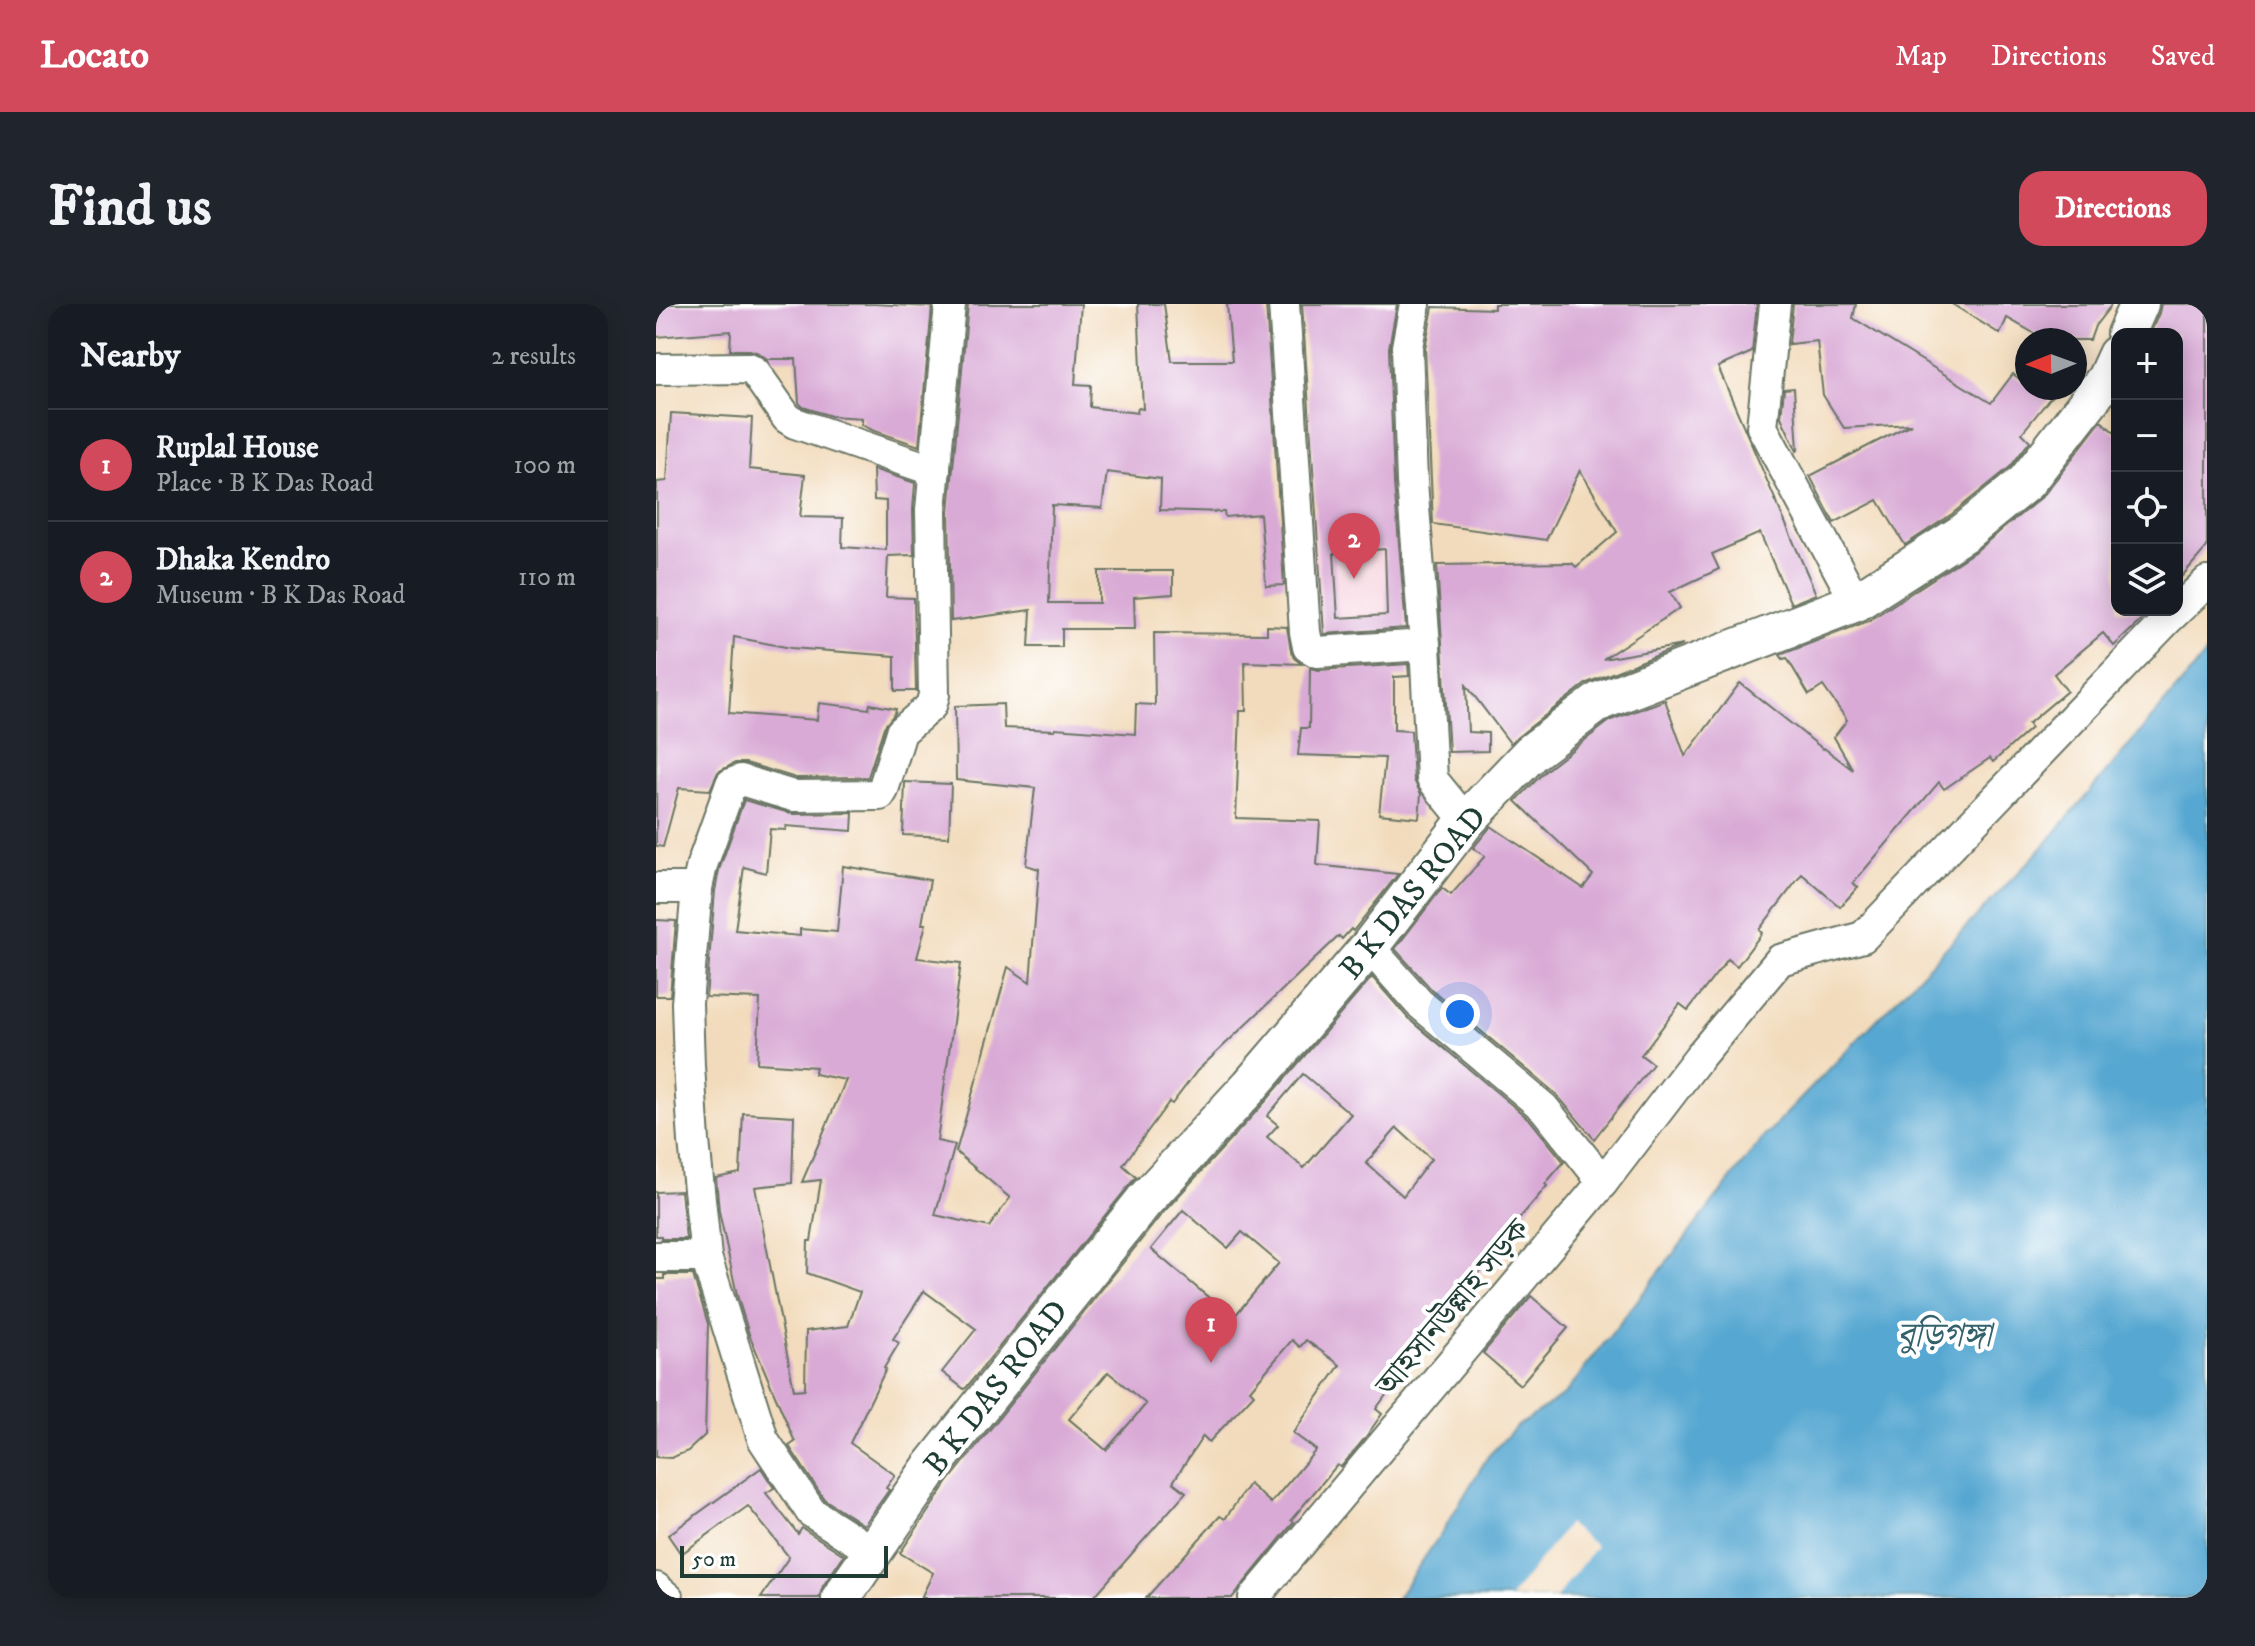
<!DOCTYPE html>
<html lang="en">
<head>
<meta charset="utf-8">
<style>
	:root { --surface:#171b24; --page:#20242c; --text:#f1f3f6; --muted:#9ea1a6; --line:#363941; --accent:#d1495b }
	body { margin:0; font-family:"IM FELL DW Pica","Noto Serif Bengali",serif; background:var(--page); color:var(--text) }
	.controls { position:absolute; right:24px; top:24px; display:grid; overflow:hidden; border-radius:16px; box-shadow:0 4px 20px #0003 }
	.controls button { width:72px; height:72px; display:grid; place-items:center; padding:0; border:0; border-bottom:2px solid var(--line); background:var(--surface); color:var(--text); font:40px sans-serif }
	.compass { position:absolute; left:1359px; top:24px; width:72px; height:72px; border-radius:50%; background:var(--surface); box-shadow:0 4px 20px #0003; rotate:269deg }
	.scale { position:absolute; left:24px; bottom:20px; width:208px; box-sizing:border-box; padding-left:8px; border:4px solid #1f3d34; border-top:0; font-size:22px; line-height:28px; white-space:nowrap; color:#1f3d34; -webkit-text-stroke:6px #fff; paint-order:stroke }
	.you { position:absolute; left:804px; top:710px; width:28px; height:28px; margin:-20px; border:6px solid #fff; border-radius:50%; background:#1a73e8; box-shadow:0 0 0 12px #1a73e833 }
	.badge { display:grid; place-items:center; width:52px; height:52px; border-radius:50%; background:var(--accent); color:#fff; font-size:26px; font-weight:700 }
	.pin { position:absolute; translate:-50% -66px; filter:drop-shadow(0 2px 4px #0008) }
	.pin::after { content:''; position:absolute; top:42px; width:28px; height:24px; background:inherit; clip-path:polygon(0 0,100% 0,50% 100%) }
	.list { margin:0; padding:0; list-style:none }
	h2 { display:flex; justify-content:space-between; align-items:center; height:104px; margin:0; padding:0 32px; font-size:34px }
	h2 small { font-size:26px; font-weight:400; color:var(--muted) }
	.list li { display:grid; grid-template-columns:52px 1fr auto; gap:24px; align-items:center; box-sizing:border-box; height:112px; padding:0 32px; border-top:2px solid var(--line) }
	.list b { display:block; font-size:30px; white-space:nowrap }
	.list p { margin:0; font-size:26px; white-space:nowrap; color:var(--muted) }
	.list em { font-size:26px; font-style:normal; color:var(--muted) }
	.icon { flex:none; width:44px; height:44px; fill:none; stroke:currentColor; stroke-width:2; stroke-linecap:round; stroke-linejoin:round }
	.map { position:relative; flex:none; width:1551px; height:1294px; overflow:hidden; border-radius:24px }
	header { display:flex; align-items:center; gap:48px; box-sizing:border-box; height:112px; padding:0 40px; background:var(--accent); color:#fff }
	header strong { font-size:38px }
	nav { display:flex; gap:44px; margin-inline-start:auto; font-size:28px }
	.intro { display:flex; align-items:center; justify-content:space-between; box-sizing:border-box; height:192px; padding:0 48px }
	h1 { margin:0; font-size:56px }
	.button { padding:20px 36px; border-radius:24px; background:var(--accent); color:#fff; font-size:28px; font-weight:700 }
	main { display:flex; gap:48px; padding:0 48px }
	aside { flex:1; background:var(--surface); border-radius:24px; box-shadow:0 4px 20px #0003 }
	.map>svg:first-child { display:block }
</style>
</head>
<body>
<header>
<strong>Locato</strong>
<nav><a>Map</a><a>Directions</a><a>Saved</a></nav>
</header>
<div class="intro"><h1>Find us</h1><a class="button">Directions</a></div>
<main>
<aside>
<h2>Nearby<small>2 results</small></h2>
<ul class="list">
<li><span class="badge">1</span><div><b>Ruplal House</b><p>Place · B K Das Road</p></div><em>100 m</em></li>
<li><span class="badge">2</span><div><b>Dhaka Kendro</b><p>Museum · B K Das Road</p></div><em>110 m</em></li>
</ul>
</aside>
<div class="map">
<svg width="1551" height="1294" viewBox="0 0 1551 1294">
	<rect width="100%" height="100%" fill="#fff"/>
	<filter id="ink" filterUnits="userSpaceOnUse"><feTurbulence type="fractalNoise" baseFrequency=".0125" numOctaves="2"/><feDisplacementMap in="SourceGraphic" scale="16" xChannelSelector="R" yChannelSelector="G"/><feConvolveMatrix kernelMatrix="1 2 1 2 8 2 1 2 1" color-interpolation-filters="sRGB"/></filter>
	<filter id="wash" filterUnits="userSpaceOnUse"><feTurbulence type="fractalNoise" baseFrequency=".006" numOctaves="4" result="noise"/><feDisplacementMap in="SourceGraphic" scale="32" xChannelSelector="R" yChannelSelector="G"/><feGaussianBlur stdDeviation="1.8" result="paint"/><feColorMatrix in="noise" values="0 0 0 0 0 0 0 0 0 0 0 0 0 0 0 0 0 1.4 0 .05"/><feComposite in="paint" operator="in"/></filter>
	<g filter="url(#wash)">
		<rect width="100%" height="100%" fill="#f2dbbc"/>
		<!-- built -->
		<polygon fill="#f5cfda" points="751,196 761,335 658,338 645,209"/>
		<!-- water -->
		<polygon fill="#57a7d1" stroke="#3b7282" stroke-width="2" points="1551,349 1551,1294 741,1294 788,1225 832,1152 860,1123 909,1090 1106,835 1386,544"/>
		<!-- pier -->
		<polygon fill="#f2dbbc" points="912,1220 940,1242 900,1294 854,1294"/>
		<g id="blocks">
			<!-- building -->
			<g fill="#d9aad6" fill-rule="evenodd">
				<polygon points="0,0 218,0 276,3 263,142 216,126 206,121 206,114 175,112 147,103 143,99 140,55 111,55 103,49 94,46 74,46 75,27 0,33"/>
				<polygon points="312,0 425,0 419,80 435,81 434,103 481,109 482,104 487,105 482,0 508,0 516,57 576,57 571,0 610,0 628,281 610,282 604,210 569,213 568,208 504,206 505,175 451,168 446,204 396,201 393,299 443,299 443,267 517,267 517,290 478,293 479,325 406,325 406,343 373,343 375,306 295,317 293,207"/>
				<path d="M 646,0 L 741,0 L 733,44 L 738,179 L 750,324 L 668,330 ZM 729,245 L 731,311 L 682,314 L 678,249 Z"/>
				<polygon points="838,0 1101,0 1096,48 1062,63 1160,290 1135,300 1104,229 1056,250 1063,265 1014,288 1024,304 947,355 1027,341 931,379 854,439 810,381 812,428 832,429 832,447 793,448 781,261 916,259 920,263 961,228 924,166 890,236 777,220 769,44 777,3 838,5"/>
				<polygon points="1137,0 1200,0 1197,14 1335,99 1357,70 1371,81 1371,84 1402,84 1366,129 1374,137 1354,163 1296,210 1249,241 1222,196 1178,219 1154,172 1255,120 1188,124 1167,91 1161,37 1133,40"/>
				<polygon points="1296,0 1456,0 1439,22 1434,36 1390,36 1351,14 1344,30"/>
				<polygon points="1505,0 1551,0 1551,243 1521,278 1521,30 1494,30 1503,9"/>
				<polygon points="1138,84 1142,146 1141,147 1125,113 1128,85"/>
				<polygon points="15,109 96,114 93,165 149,171 144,213 187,214 186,243 230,246 230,197 218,196 217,165 259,179 257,206 258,251 232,252 230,293 258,294 260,387 239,387 239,352 135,344 78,333 73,409 161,416 163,399 213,405 214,400 240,405 239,409 228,423 212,473 140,474 90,459 79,459 62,468 54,486 23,484 7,543 0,542 1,178 11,177"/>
				<polygon points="1445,117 1461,131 1461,306 1496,306 1458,342 1447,329 1398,370 1411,387 1372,420 1375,424 1337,458 1334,454 1288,485 1283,478 1197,579 1202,583 1184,603 1146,570 1103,626 1106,629 1081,662 1072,655 1032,706 1024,700 985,751 997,760 938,835 900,790 776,686 739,645 786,584 795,591 829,552 817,544 835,522 927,584 937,571 860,497 890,466 955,416 1009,396 1029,452 1084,379 1167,445 1168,444 1197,466 1178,433 1191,416 1167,382 1153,391 1131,354 1127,355 1124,351 1212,317 1321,246 1387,192"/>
				<polygon points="611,322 631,323 635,347 638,354 646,360 589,358 590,407 584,407 580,514 664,517 661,561 742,570 697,627 695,625 686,635 683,632 541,767 516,800 513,798 467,861 480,873 310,1084 308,1085 286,1068 320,1025 268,987 237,1035 243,1039 228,1064 230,1065 194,1139 239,1171 230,1184 233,1186 208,1221 168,1195 133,1142 139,1138 93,1030 81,991 63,907 60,874 84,869 87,809 138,812 136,879 99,883 138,1086 149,1085 150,1027 192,1022 204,988 151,969 152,937 155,937 165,876 146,878 190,776 158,770 160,763 101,759 104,695 50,693 59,587 63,566 88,496 137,510 197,509 196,527 130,522 130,526 114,525 110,569 88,563 79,626 144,632 144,625 181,628 187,562 274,576 266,620 270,620 261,654 305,659 281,837 299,841 279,911 333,923 354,894 300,848 352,663 374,678 383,565 370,561 379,484 300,476 299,402 347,400 348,424 399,426 399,424 479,430 480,400 499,401 498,329 611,330"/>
				<polygon points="752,360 753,372 738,373 738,426 755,427 758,476 765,490 763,514 723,510 729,454 642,451 645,424 653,424 654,364 662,366"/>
				<polygon points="249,478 295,480 293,533 247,531"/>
				<polygon points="0,616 20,617 14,692 0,692"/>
				<path d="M 716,673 L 751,713 L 875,817 L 908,858 L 889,880 L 891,882 L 851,929 L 853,931 L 768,1038 L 720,1105 L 726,1110 L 709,1134 L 685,1163 L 681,1161 L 635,1216 L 638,1218 L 576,1294 L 490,1294 L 564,1212 L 569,1215 L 593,1180 L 615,1199 L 660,1146 L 637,1129 L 684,1061 L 650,1036 L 644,1043 L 636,1036 L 594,1086 L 598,1090 L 553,1138 L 547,1132 L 517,1178 L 530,1188 L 437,1294 L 265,1294 L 277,1269 L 244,1249 L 292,1178 L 505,911 L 610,797 ZM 647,770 L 695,810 L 648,864 L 611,833 L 622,821 L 611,812 ZM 741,824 L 775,855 L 747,892 L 710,859 ZM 527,906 L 572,944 L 586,928 L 623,959 L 577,1014 L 495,945 ZM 452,1068 L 490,1100 L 450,1146 L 413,1115 Z"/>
				<polygon points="25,887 30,935 5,935 5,932 0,932 0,888"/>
				<polygon points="8,971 37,971 52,1020 49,1131 32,1147 15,1154 0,1153 0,975 8,975"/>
				<polygon points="875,992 912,1024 864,1081 827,1049"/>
				<polygon points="105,1164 118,1184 110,1189 142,1230 146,1224 188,1251 167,1282 163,1294 105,1294 133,1253 92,1202 25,1250 12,1231"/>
			</g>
		</g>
	</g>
	<g filter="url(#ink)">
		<use href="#blocks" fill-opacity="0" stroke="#697464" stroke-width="2"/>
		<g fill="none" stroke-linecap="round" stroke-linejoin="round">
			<!-- minor casing -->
			<g stroke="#697464" stroke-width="34">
				<g id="minor">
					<polyline points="628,0 649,328 652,343 661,348 769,341"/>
					<polyline points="759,0 751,43 756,178 769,341 776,475 810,517"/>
					<polyline points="1119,0 1106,123 1200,298"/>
					<polyline points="0,65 93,64 99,68 131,114 139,119 279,167"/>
					<polyline points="0,584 41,584"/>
					<polyline points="713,643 763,699 888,804 947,878"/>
					<polyline points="0,953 50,953"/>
					<polyline points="217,1248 155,1208 107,1135 50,953 38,837 33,762 31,699 41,584 46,561 75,480 85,476 137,492 224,491 227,486 245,428 275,402 278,391 275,206 294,0"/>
					<polyline points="0,1284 12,1294"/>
					<polyline points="598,1294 947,878 1043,753 1124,656 1207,633 1511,316 1551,278"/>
				</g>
			</g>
			<!-- tertiary casing -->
			<g stroke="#697464" stroke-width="42">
				<g id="tertiary">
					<polyline points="1470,30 1483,0"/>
					<polyline points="185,1294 274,1165 488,897 594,782 713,643 810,517 875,449 944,397 1200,298 1309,228 1370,178 1450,75 1461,51"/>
				</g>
			</g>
			<!-- minor -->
			<use href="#minor" stroke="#fff" stroke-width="30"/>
			<!-- tertiary -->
			<use href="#tertiary" stroke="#fff" stroke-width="38"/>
		</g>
	</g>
	<g text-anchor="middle" stroke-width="8" stroke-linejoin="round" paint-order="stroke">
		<!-- street labels -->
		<g font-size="32" fill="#1f3d34" stroke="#fff">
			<text transform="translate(756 588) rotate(-51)" y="11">B K DAS ROAD</text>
			<text transform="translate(796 1003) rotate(-50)" y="11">আহসানউল্লাহ সড়ক</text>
			<text transform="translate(339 1083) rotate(-52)" y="11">B K DAS ROAD</text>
		</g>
		<!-- water labels -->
		<g font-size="34" font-style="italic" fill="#33626b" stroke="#fff">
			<text x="1288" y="1042">বুড়িগঙ্গা</text>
		</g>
	</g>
</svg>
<div class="controls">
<button>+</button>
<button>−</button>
<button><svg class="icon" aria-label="locate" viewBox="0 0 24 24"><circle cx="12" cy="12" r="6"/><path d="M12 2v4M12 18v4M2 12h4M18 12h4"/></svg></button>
<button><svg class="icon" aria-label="layers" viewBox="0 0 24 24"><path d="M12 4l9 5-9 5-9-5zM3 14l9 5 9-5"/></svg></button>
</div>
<svg class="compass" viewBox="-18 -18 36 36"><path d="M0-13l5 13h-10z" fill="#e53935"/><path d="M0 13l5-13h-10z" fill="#9ea1a6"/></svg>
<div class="scale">50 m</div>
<div class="you"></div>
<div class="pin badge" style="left:555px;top:1059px">1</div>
<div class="pin badge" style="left:698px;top:275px">2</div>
</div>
</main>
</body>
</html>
